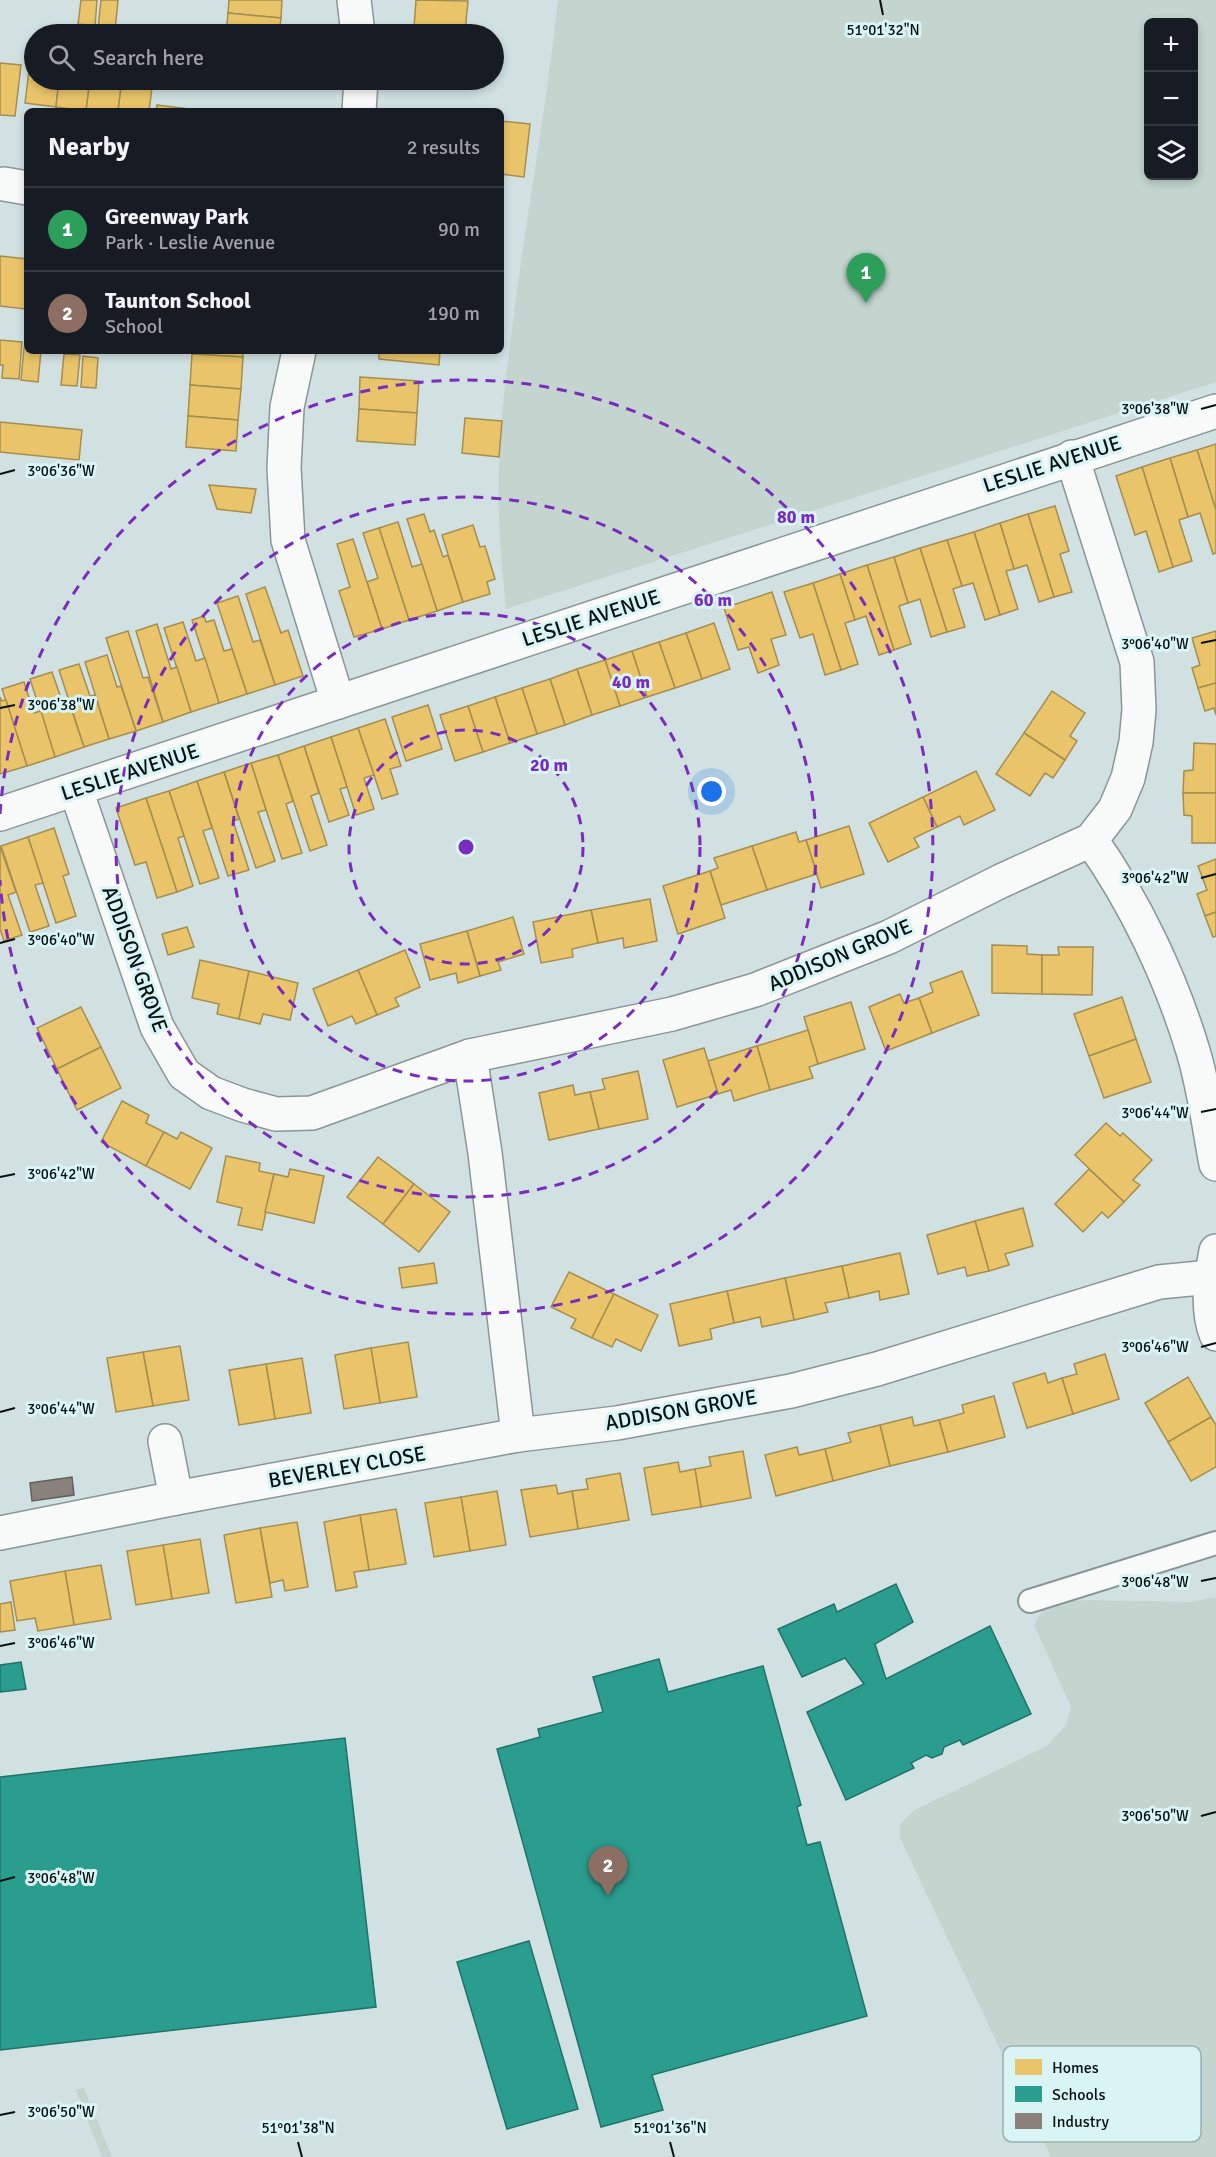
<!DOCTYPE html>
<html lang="en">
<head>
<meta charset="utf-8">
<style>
	:root { --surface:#171b24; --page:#20242c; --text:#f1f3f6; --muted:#9ea1a6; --line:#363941; --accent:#d93025 }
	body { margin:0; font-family:Signika,sans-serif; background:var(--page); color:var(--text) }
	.controls { position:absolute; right:18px; top:18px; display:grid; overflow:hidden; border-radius:9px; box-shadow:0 3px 9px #0003 }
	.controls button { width:54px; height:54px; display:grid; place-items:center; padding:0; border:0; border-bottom:2px solid var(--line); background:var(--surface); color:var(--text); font:30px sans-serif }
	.you { position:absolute; left:712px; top:792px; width:21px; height:21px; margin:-15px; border:4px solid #fff; border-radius:50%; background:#1a73e8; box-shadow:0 0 0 9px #1a73e833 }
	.badge { display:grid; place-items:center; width:39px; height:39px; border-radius:50%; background:var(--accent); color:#fff; font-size:20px; font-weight:700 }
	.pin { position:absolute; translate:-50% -50px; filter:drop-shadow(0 2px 3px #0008) }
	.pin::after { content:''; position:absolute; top:32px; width:21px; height:18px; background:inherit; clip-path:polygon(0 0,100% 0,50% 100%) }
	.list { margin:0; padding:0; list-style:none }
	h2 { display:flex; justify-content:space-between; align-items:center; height:78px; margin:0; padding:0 24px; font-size:26px }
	h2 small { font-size:20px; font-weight:400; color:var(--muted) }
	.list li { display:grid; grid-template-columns:39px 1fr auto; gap:18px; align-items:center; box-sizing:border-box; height:84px; padding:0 24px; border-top:2px solid var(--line) }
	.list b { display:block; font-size:22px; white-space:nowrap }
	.list p { margin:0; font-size:20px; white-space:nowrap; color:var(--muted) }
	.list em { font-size:20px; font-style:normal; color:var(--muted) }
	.icon { flex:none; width:33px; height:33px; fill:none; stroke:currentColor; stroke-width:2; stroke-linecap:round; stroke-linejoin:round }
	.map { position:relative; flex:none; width:1216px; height:2157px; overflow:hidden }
	.search { position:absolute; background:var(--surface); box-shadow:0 3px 9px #0003; left:24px; top:24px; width:480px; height:66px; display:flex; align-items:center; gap:15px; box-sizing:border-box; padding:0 21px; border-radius:33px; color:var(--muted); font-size:22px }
	.panel { position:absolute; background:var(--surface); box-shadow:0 3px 9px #0003; left:24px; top:108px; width:480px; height:246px; border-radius:9px }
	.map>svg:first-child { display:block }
</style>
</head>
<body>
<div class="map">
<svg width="1216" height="2157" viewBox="0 0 1216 2157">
	<rect width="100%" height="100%" fill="#d1e1e1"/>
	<!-- green -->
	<g fill="#c3d5ce" fill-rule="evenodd">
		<path d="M 558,0 L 1216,0 L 1216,382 L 506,609 C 501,561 497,512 499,464 C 500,418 507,373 512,328 C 526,218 546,110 558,0 ZM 1194,22 L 1194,176 L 1148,176 L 1148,22 Z"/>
		<polygon points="1216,1597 1216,2157 1051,2157 900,1838 900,1824 913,1811 1047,1746 1066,1725 1071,1707 1034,1625 1047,1603 1085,1600 1190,1602"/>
		<polygon points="84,2088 112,2157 102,2157 76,2090"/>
	</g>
	<!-- homes -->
	<g fill="#e9c46a" stroke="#a58e4f" stroke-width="1.5">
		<polygon points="81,0 97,0 95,26 78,24"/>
		<polygon points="101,0 118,0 115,31 98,29"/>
		<polygon points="229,0 282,0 281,18 228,13"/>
		<polygon points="416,0 468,1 465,32 414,27"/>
		<polygon points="228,13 281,18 279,34 226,34"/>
		<polygon points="414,27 465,32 465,34 413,34"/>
		<polygon points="31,54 34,54 34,80 59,80 56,107 25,103"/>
		<polygon points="0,63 21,65 15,116 0,115"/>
		<polygon points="59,80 90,80 86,111 56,107"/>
		<polygon points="90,80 122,80 118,111 86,111"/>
		<polygon points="122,80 153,80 149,111 118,111"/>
		<polygon points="157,105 189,109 189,111 156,111"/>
		<polygon points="501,121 530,124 524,177 501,174"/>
		<polygon points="0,256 27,259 25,309 0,306"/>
		<polygon points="0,340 22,342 19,379 2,378 3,365 0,365"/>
		<polygon points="24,348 27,348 27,351 41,351 38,382 21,380"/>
		<polygon points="193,351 243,351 243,357 192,354"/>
		<polygon points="379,351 440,351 439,365 379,359"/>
		<polygon points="64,354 80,355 77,386 61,385"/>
		<polygon points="192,354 243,357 241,389 190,385"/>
		<polygon points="83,356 98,358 96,388 81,387"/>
		<polygon points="360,377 419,381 417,413 359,409"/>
		<polygon points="190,385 241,389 238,420 188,416"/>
		<polygon points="359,409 417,413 415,445 357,441"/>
		<polygon points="188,416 238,420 236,451 186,447"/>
		<polygon points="465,418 502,421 499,457 462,453"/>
		<polygon points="0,422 82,430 79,460 0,452"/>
		<polygon points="1216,444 1216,510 1197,450"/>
		<polygon points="1197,450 1216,510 1216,553 1213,554 1200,513 1188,517 1170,458"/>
		<polygon points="1170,458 1188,517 1179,520 1192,561 1173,567 1142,467"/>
		<polygon points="1142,467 1173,567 1159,572 1146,531 1135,535 1116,476"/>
		<polygon points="209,485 256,489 251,513 217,509"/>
		<polygon points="1055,506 1069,551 1060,554 1072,592 1054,597 1028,514"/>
		<polygon points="424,514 430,532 434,530 443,557 448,555 463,602 437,611 407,519"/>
		<polygon points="1028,514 1054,597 1039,602 1027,565 1014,569 1000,523"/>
		<polygon points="398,522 412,567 422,564 437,611 409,620 379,528"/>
		<polygon points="1000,523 1014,569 1006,571 1018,609 1000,615 974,532"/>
		<polygon points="473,525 480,547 485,546 495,579 487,582 490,594 463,602 442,535"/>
		<polygon points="379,528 409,620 382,629 367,582 378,578 363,533"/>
		<polygon points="974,532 1000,615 985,620 973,583 962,586 947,540"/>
		<polygon points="353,539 382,629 354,637 339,591 350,587 337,544"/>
		<polygon points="947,540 962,586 953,589 965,627 947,632 920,548"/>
		<polygon points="920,548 947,632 931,637 920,599 908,603 894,557"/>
		<polygon points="894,557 908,603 899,606 911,644 894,650 867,565"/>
		<polygon points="867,565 894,650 879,655 866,616 855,620 840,574"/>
		<polygon points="840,574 855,620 845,623 858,664 841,670 813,583"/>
		<polygon points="813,583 841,670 825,675 813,634 800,638 784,592"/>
		<polygon points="265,587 281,633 288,630 303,676 275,685 246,594"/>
		<polygon points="772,592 786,635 771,639 779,665 758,673 749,647 738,650 724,608"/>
		<polygon points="238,596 253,642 260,640 275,685 247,694 217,603"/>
		<polygon points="204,616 206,622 214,620 224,651 232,649 247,694 219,703 192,620"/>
		<polygon points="183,622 196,661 205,658 219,703 191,712 164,628"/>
		<polygon points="714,623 730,669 702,679 686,633"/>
		<polygon points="157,624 171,669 177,667 191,712 163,722 136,631"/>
		<polygon points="128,631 143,678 148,677 163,722 136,731 106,638"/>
		<polygon points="1216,631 1216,683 1198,688 1192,668 1200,665 1192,638"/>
		<polygon points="686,633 702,679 675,688 659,642"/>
		<polygon points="659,642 675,688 647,697 632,651"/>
		<polygon points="632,651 647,697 620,706 605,660"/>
		<polygon points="107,655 117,687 121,686 136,731 109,739 85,662"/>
		<polygon points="605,660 620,706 592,715 577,669"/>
		<polygon points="79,664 90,696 95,695 109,739 84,747 59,670"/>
		<polygon points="577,669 592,715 565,725 550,679"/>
		<polygon points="52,672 63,704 69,702 84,747 55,757 30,679"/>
		<polygon points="550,679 565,725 537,734 522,688"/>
		<polygon points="24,682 34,713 41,711 55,757 27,766 2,689"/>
		<polygon points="1216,683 1216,715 1214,708 1205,711 1198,688"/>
		<polygon points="522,688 537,734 510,743 495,697"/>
		<polygon points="1052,691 1085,713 1070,736 1077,741 1065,760 1024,733"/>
		<polygon points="0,697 2,701 6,700 27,766 0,774"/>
		<polygon points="495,697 510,743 483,752 468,706"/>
		<polygon points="428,705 442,749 406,761 392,717"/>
		<polygon points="468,706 483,752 455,761 440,715"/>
		<polygon points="385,719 401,766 390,769 398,794 382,799 358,728"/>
		<polygon points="358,728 374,775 364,778 374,809 356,815 331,737"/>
		<polygon points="1024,733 1065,760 1053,778 1045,773 1030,796 996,774"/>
		<polygon points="331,737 347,787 340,789 349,815 329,822 304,746"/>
		<polygon points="1194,743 1216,744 1216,793 1183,793 1184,771 1193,770"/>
		<polygon points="304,746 319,793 311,796 327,845 310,851 278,755"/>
		<polygon points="278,755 293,801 286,804 302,853 282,859 251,763"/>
		<polygon points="251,763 266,810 258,812 275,861 256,868 224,772"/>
		<polygon points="976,771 995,810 964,825 960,816 937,827 923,797"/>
		<polygon points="224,772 239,819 233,821 249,870 228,876 197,781"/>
		<polygon points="197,781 212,828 203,831 219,878 200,884 169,791"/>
		<polygon points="169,791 184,836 178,838 193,886 177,892 146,798"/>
		<polygon points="1183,793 1216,793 1216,843 1192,843 1192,816 1184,815"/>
		<polygon points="923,797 937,827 914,838 919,847 888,862 869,823"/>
		<polygon points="146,798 177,892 157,898 146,862 135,865 116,808"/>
		<polygon points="849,826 864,874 821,888 806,840"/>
		<polygon points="54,828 69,874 63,876 76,916 56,923 28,837"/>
		<polygon points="796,832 799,842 806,840 817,874 767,890 752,846"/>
		<polygon points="28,837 43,883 35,885 49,926 30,932 1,846"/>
		<polygon points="0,846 16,892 8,895 22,935 4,941 0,929"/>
		<polygon points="752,846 767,890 721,905 710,871 718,868 714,858"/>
		<polygon points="1216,859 1216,912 1205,916 1197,894 1207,890 1198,866"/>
		<polygon points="710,871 725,918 678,934 663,886"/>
		<polygon points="650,899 657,941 624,948 623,938 598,943 591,910"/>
		<polygon points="591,910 598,943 572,949 573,957 541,963 533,922"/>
		<polygon points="1216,912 1216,936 1213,937 1205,916"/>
		<polygon points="513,917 524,954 498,962 501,970 480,976 467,931"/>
		<polygon points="187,927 194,947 168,955 162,934"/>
		<polygon points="467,931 480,976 458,983 456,973 430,980 420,944"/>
		<polygon points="992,945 1027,946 1027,954 1042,955 1042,994 992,993"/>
		<polygon points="1058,947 1093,947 1092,995 1042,994 1042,955 1059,955"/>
		<polygon points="405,950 420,987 395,998 399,1006 377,1015 358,970"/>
		<polygon points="200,960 249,971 239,1019 217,1014 219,1004 192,998"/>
		<polygon points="358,970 377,1015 356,1024 352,1016 328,1026 313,989"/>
		<polygon points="249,971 298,983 290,1020 263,1014 260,1024 239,1019"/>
		<polygon points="962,971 979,1015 932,1033 919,998 933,992 930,983"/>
		<polygon points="900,994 904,1003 919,998 932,1033 886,1051 869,1007"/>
		<polygon points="1122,997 1136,1039 1089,1056 1074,1014"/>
		<polygon points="851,1002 865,1049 818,1064 804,1017"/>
		<polygon points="81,1007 101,1047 57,1069 37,1028"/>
		<polygon points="808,1030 818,1064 809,1067 813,1078 770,1090 757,1046"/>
		<polygon points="1136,1039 1151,1082 1104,1098 1089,1056"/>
		<polygon points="757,1046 770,1090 734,1101 731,1090 718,1094 708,1061"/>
		<polygon points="101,1047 121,1088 77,1110 57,1069"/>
		<polygon points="704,1048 718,1094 677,1107 663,1060"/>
		<polygon points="638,1071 648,1119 599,1129 590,1092 605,1089 602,1079"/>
		<polygon points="573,1085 575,1095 590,1092 599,1129 549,1140 539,1093"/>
		<polygon points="122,1101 149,1115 146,1123 164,1132 146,1166 101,1142"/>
		<polygon points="1106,1123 1120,1136 1123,1133 1152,1160 1133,1180 1140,1185 1124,1202 1075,1155"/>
		<polygon points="164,1132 177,1139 181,1132 212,1148 190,1189 146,1166"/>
		<polygon points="226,1156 260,1163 259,1171 274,1174 262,1230 238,1225 242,1208 217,1202"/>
		<polygon points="378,1157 414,1184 383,1224 347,1197"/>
		<polygon points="290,1169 324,1176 314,1223 265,1212 274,1174 288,1177"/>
		<polygon points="1089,1169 1124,1202 1108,1218 1102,1212 1083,1232 1055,1204"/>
		<polygon points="414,1184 450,1212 419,1252 383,1224"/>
		<polygon points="1023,1208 1033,1246 1005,1254 1009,1265 989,1271 975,1221"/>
		<polygon points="975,1221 989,1271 967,1276 965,1267 938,1274 927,1235"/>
		<polygon points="900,1253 909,1294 880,1300 879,1291 849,1298 842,1266"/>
		<polygon points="434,1263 437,1283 402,1288 399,1268"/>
		<polygon points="842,1266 849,1298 825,1303 828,1312 794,1320 785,1278"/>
		<polygon points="569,1272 614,1294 592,1338 571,1328 576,1319 551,1307"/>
		<polygon points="785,1278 794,1320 762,1327 760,1317 734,1323 727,1291"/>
		<polygon points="727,1291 734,1323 710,1329 712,1339 679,1346 670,1304"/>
		<polygon points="614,1294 658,1315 641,1351 616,1339 612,1347 592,1338"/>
		<polygon points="408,1342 417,1397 380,1403 371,1348"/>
		<polygon points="180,1346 189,1400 153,1406 143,1352"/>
		<polygon points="371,1348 380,1403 344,1409 335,1355"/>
		<polygon points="143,1352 153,1406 116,1412 107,1358"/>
		<polygon points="1105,1354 1119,1399 1073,1414 1062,1378 1077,1374 1074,1364"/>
		<polygon points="302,1358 311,1413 275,1419 266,1364"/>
		<polygon points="266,1364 275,1419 239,1425 229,1370"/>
		<polygon points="1045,1373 1048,1383 1062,1378 1073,1414 1027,1428 1013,1383"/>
		<polygon points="1188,1377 1211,1417 1168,1442 1145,1403"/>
		<polygon points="994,1396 1005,1437 948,1452 939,1420 964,1413 962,1405"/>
		<polygon points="912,1417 914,1426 939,1420 948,1452 890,1466 880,1425"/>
		<polygon points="1211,1417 1216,1425 1216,1467 1191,1481 1168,1442"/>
		<polygon points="880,1425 890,1466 833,1481 825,1449 851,1442 848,1433"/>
		<polygon points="797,1447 799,1455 825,1449 833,1481 776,1496 765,1455"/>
		<polygon points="743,1451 751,1498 701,1507 695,1469 711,1466 709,1457"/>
		<polygon points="678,1462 680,1472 695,1469 701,1507 652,1515 644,1468"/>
		<polygon points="620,1473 629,1520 578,1529 572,1491 588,1489 586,1479"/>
		<polygon points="556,1485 558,1494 572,1491 578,1529 530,1537 521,1490"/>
		<polygon points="497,1491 506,1545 470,1551 461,1497"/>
		<polygon points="461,1497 470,1551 434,1557 425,1503"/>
		<polygon points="396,1509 406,1564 369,1570 360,1515"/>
		<polygon points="360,1515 369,1570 354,1572 357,1587 336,1591 324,1522"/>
		<polygon points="297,1522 308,1587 285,1591 283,1580 270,1583 260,1528"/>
		<polygon points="260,1528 272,1597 236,1603 224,1535"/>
		<polygon points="200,1539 209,1593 172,1599 163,1545"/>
		<polygon points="163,1545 172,1599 136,1605 127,1551"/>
		<polygon points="101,1565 111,1619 74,1625 65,1571"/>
		<polygon points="65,1571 74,1625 38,1631 35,1618 17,1621 10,1581"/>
		<polygon points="11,1602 15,1630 0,1632 0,1604"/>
	</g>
	<!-- schools -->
	<g fill="#2a9d8f" stroke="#207369" stroke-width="1.5">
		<polygon points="896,1584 913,1622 875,1644 886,1679 990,1626 1031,1714 963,1745 960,1740 944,1747 942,1754 932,1758 926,1755 911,1763 914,1768 846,1800 807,1712 864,1684 845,1658 802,1677 778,1629 834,1604 837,1612"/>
		<polygon points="659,1659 668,1692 763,1666 801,1805 797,1807 807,1845 820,1842 867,2016 652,2075 663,2110 601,2127 497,1749 540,1737 538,1729 603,1712 593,1677"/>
		<polygon points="21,1662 26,1689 0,1692 0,1665"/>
		<polygon points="345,1738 376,2007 0,2050 0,1777"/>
		<polygon points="529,1941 578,2109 507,2129 457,1962"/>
	</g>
	<!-- industry -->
	<polygon fill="#8a817c" stroke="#635f5c" stroke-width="1.5" points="72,1477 74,1495 32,1501 30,1483"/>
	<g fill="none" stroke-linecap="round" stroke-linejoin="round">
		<!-- lane casing -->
		<g stroke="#8a9696" stroke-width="26">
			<polyline id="lane" points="1030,1601 1216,1543"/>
		</g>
		<!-- street casing -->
		<g stroke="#8a9696" stroke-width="36">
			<g id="street">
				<polyline points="354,0 358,34"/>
				<polyline points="359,111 361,80"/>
				<polyline points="4,184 27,188"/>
				<polyline points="299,351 287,407 284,468 288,540 338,702"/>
				<polyline points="76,790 157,1027 184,1074 211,1093 243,1105 276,1114 312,1113 470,1056 672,1014 755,990 889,937 1001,881 1091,840 1115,809 1128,778 1136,742 1139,710 1137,662 1072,457"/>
				<polyline points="0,814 1216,411"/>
				<path d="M 1091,840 C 1135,902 1171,978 1193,1051 C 1204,1087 1209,1127 1216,1164"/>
				<polyline points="470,1056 485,1153 518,1435 617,1423 791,1391 877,1369 1159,1282 1211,1277"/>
				<path d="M 1216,1251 C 1211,1277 1206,1308 1216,1334"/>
				<polyline points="165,1441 176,1498"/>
				<polyline points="0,1533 176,1498 518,1435"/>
			</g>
		</g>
		<!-- lane -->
		<use href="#lane" stroke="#f8fafa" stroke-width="22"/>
		<!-- street -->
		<use href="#street" stroke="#f8fafa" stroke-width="33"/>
	</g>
	<!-- ticks -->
	<path fill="none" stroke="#071111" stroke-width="2" d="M 880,0 L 883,15M 1201,409 L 1216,405M 0,474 L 15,470M 1201,643 L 1216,640M 0,708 L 15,705M 1201,878 L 1216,874M 0,943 L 15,939M 1201,1112 L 1216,1109M 0,1177 L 15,1174M 1201,1347 L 1216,1343M 0,1412 L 15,1408M 1201,1581 L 1216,1578M 0,1646 L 15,1643M 1201,1816 L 1216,1812M 0,1881 L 15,1877M 0,2115 L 15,2112M 298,2142 L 302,2157M 670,2142 L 674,2157"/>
	<!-- distance rings -->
	<g fill="none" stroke="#7b2cbf" stroke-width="3" stroke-dasharray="10 8">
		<circle cx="466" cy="847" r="117"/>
		<circle cx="466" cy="847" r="234"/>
		<circle cx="466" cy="847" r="350"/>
		<path d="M0 814A467 467 0 1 1 0 880"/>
	</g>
	<g text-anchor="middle" stroke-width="6" stroke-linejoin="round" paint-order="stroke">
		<!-- street labels -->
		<g font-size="21" fill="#071111" stroke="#d8f4f4">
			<text transform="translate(1052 464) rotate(-18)" y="7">LESLIE AVENUE</text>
			<text transform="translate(591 618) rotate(-18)" y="7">LESLIE AVENUE</text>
			<text transform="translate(130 772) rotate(-18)" y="7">LESLIE AVENUE</text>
			<text transform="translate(840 955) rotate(-23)" y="7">ADDISON GROVE</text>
			<text transform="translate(135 959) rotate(70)" y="7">ADDISON GROVE</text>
			<text transform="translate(681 1410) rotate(-10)" y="7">ADDISON GROVE</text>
			<text transform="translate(347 1467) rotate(-10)" y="7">BEVERLEY CLOSE</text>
		</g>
	</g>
	<!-- legend -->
	<rect x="1003" y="2046" width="198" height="96" rx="9" fill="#d8f4f4" stroke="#99b0b0" stroke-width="1.5"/>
	<rect x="1015" y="2059" width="27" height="16" fill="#e9c46a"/>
	<rect x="1015" y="2086" width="27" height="16" fill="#2a9d8f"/>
	<rect x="1015" y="2113" width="27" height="16" fill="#8a817c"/>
	<g font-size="16" fill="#071111">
		<text x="1052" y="2073">Homes</text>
		<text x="1052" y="2100">Schools</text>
		<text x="1052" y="2127">Industry</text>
	</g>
	<g font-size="15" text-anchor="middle" fill="#071111" stroke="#d8f4f4" stroke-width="6" stroke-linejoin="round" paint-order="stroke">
		<text x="883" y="35">51°01'32"N</text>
		<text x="1155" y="414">3°06'38"W</text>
		<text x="61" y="476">3°06'36"W</text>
		<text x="1155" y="649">3°06'40"W</text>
		<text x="61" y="710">3°06'38"W</text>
		<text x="1155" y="883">3°06'42"W</text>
		<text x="61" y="945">3°06'40"W</text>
		<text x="1155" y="1118">3°06'44"W</text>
		<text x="61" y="1179">3°06'42"W</text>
		<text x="1155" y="1352">3°06'46"W</text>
		<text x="61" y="1414">3°06'44"W</text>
		<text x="1155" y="1587">3°06'48"W</text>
		<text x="61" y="1648">3°06'46"W</text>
		<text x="1155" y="1821">3°06'50"W</text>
		<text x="61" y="1883">3°06'48"W</text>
		<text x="61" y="2117">3°06'50"W</text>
		<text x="298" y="2133">51°01'38"N</text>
		<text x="670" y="2133">51°01'36"N</text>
	</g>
	<circle cx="466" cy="847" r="9" fill="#7b2cbf" stroke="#d8f4f4" stroke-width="3"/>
	<g font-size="18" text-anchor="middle" font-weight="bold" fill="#7b2cbf" stroke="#d8f4f4" stroke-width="6" stroke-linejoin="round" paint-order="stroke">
		<text x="796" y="523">80 m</text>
		<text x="713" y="606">60 m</text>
		<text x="631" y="688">40 m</text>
		<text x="549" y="771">20 m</text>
	</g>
</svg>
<div class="controls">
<button>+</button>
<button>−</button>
<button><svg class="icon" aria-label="layers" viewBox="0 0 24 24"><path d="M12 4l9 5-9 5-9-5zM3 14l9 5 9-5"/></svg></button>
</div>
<div class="you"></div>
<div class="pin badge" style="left:866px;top:303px;background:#2e9e5b">1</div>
<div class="pin badge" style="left:608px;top:1896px;background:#8d6e63">2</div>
<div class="search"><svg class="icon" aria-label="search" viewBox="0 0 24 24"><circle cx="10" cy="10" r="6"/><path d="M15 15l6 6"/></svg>Search here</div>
<section class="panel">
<h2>Nearby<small>2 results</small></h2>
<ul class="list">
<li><span class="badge" style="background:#2e9e5b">1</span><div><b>Greenway Park</b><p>Park · Leslie Avenue</p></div><em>90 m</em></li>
<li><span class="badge" style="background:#8d6e63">2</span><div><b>Taunton School</b><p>School</p></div><em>190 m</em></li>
</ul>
</section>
</div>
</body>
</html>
